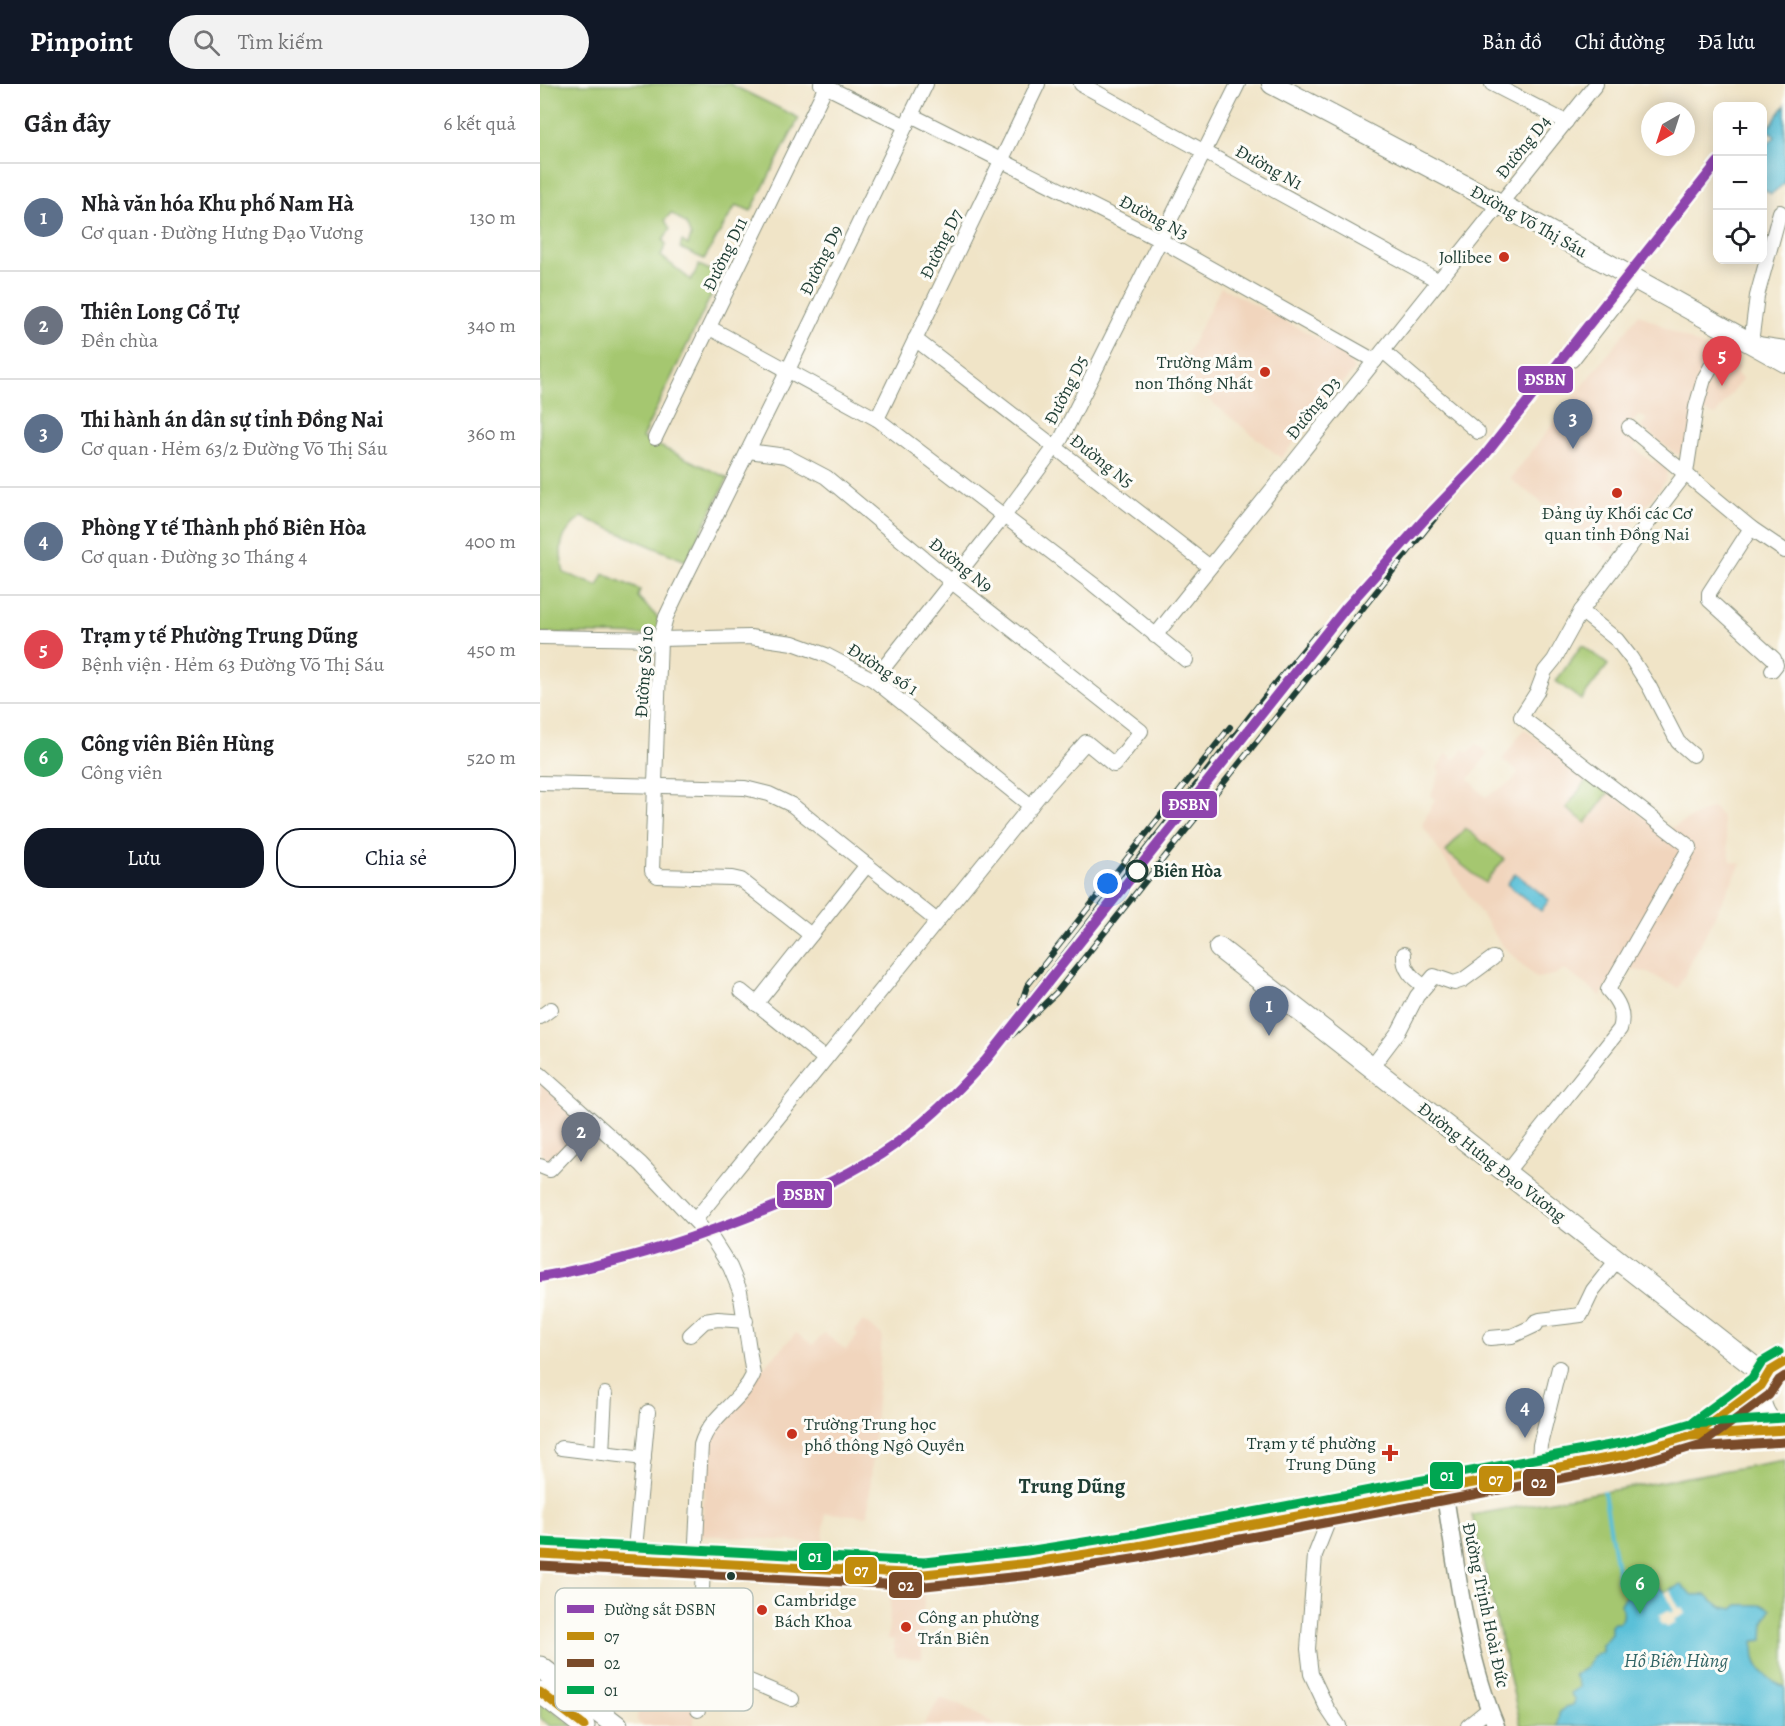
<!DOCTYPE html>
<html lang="vi">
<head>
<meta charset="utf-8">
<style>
	:root { --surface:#fff; --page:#f2f2f2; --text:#202124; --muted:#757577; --line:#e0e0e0; --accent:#111827 }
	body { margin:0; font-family:Alegreya,serif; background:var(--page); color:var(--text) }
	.controls { position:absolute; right:18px; top:18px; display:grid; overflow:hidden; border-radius:12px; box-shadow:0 3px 15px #0003 }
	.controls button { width:54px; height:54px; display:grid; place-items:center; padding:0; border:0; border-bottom:2px solid var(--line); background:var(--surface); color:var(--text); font:30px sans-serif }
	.compass { position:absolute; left:1101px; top:18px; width:54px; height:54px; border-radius:50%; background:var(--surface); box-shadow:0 3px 15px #0003; rotate:219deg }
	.you { position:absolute; left:568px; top:800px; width:21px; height:21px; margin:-15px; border:4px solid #fff; border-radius:50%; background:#1a73e8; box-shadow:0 0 0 9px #1a73e833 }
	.badge { display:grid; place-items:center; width:39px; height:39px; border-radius:50%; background:var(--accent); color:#fff; font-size:20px; font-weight:700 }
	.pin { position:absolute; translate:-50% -50px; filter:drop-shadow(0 2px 3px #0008) }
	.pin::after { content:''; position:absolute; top:32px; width:21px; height:18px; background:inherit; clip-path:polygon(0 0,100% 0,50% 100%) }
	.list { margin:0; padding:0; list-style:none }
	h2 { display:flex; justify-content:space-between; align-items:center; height:78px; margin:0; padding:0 24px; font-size:26px }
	h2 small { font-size:20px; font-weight:400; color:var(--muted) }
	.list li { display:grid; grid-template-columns:39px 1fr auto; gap:18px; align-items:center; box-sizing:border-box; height:108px; padding:0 24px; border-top:2px solid var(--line) }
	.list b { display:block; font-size:22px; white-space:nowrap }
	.list p { margin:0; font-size:20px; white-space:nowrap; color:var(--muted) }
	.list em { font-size:20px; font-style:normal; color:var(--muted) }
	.actions { display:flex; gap:12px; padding:18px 24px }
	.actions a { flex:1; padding:14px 0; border:2px solid var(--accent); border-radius:24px; text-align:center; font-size:21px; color:var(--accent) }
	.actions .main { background:var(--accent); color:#fff }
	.icon { flex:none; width:33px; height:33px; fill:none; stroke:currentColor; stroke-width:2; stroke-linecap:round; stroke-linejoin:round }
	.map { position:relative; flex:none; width:1245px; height:1642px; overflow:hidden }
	header { display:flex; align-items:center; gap:36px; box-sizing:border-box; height:84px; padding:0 30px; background:var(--accent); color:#fff }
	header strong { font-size:28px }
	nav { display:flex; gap:33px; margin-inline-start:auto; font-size:21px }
	.search { width:420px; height:54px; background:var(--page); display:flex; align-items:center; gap:15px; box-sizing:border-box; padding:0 21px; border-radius:33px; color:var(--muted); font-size:22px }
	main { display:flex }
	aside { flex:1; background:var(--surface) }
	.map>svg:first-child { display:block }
</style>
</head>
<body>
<header>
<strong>Pinpoint</strong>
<div class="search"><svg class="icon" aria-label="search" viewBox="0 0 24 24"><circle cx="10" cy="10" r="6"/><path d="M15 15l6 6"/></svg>Tìm kiếm</div>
<nav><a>Bản đồ</a><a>Chỉ đường</a><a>Đã lưu</a></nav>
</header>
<main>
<aside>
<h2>Gần đây<small>6 kết quả</small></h2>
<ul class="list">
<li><span class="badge" style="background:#5c6f8a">1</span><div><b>Nhà văn hóa Khu phố Nam Hà</b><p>Cơ quan · Đường Hưng Đạo Vương</p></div><em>130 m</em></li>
<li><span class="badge" style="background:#6b7280">2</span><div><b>Thiên Long Cổ Tự</b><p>Đền chùa</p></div><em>340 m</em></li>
<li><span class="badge" style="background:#5c6f8a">3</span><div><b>Thi hành án dân sự tỉnh Đồng Nai</b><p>Cơ quan · Hẻm 63/2 Đường Võ Thị Sáu</p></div><em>360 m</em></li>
<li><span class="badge" style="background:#5c6f8a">4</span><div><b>Phòng Y tế Thành phố Biên Hòa</b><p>Cơ quan · Đường 30 Tháng 4</p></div><em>400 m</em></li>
<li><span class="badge" style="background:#e0444e">5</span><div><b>Trạm y tế Phường Trung Dũng</b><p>Bệnh viện · Hẻm 63 Đường Võ Thị Sáu</p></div><em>450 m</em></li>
<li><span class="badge" style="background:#2e9e5b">6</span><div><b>Công viên Biên Hùng</b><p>Công viên</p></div><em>520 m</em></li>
</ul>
<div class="actions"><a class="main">Lưu</a><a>Chia sẻ</a></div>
</aside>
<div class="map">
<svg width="1245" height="1642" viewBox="0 0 1245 1642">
	<rect width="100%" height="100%" fill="#fdfcf7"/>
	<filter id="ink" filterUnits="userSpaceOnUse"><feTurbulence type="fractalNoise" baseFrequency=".0167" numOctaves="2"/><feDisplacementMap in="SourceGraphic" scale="12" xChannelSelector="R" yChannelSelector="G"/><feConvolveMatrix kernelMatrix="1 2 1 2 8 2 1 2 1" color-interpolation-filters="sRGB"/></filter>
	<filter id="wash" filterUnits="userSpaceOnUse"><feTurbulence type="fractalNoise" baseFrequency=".008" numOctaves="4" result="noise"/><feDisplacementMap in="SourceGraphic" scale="24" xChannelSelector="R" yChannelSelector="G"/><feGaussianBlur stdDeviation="1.35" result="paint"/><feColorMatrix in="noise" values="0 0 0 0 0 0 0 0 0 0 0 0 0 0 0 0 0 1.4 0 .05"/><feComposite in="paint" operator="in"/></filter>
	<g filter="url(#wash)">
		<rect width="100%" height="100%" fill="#f0e4c7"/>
		<!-- built -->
		<g fill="#f1d5bd">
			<polygon points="681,203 800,266 812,281 814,286 787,318 779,317 763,337 764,346 741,374 637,290"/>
			<polygon points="1099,230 1173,268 1146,370 1136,370 1101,343 1107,335 1099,331 1085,348 1098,358 1094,364 1113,379 1117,375 1127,383 1126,396 1070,469 970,395"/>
			<polygon points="1183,274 1199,283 1196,289 1202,295 1176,331 1160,326 1162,311"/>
			<polygon points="984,645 1049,693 1046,739 1069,708 1147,764 1061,912 1025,886 1014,891 996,894 961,860 882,741 895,715 891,712 900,688 897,684 907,669 914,676 924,665 929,668 937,660 948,670 929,695 945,713 972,698 978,688 962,676"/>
			<polygon points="1173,723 1182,733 1191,777 1201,780 1138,904 1107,888 1084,885 1152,765 1129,745"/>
			<polygon points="0,996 49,1039 11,1079 0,1069"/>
			<polygon points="323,1237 342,1251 328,1432 285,1429 283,1459 161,1451 168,1353 217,1290 256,1249 273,1261 284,1249 306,1266 318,1251 315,1247"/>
			<polygon points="351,1507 384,1510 382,1575 356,1573 356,1569 354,1569 354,1556 348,1555"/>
			<polygon points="123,1569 153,1571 152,1601 155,1602 153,1642 103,1642 97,1637 101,1598 120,1599"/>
			<polygon points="400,1614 421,1621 457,1642 383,1642"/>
		</g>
		<!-- green -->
		<g fill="#a5c770" stroke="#628252" stroke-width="1.5">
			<path d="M 0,0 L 190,0 L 259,34 L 211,127 L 196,121 L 164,175 L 140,164 L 142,157 L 148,161 L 151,152 L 146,140 L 131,129 L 125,136 L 130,145 L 123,157 L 126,160 L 121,172 L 151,196 L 159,181 L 181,191 L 102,354 L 188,394 L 146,477 L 42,433 C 19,450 18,464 24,489 L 58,502 L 64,490 L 100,506 L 98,513 L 120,536 L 117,551 L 0,549 Z"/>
			<polygon points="1042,561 1068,581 1041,616 1016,597"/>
			<polygon points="1049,693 1069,708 1046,739 1026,724"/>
			<polygon points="925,744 964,775 945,799 906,768"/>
			<polygon points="1245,1376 1245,1642 981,1642 932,1431"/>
			<polygon points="0,1616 33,1642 11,1642 0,1634"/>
		</g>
		<!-- water -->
		<g fill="#5ac0d8" stroke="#3c7e86" stroke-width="1.5">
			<polygon points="1245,21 1245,99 1231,110 1223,105 1223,64 1235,53 1228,45"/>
			<polygon points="975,789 1009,816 1001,827 967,800"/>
			<path d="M 1105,1493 C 1114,1495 1117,1504 1125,1508 L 1141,1501 L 1153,1511 L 1166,1511 L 1182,1523 L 1193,1525 L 1198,1521 C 1208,1521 1223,1519 1231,1525 L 1224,1537 L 1223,1556 L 1214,1557 L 1213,1559 C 1215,1564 1214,1569 1215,1574 C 1218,1587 1233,1599 1245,1603 L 1245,1642 L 1018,1642 L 1019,1628 L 1026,1623 L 1033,1621 L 1035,1616 L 1030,1609 L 1040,1603 L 1034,1591 L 1046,1584 L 1053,1572 L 1062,1568 L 1062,1561 L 1071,1550 L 1071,1542 L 1074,1539 L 1079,1539 C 1084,1534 1083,1527 1081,1520 L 1088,1508 L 1079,1497 L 1098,1497 Z"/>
		</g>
		<!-- pier -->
		<polygon fill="#f0e4c7" points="1130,1506 1139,1524 1142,1523 1145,1530 1134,1536 1136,1539 1126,1544 1124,1541 1122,1542 1119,1536 1121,1535 1119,1531 1129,1526 1130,1529 1134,1527 1125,1508"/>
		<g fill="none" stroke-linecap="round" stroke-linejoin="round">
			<!-- stream -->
			<polyline stroke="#5ac0d8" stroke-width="4" points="1064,1408 1079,1497"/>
		</g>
	</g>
	<g filter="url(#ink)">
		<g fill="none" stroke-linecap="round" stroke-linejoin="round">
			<!-- minor casing -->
			<g stroke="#88907e" stroke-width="16">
				<g id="minor">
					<polyline points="281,0 366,42"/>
					<polyline points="541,0 899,197"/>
					<polyline points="952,0 1026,38"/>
					<polyline points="371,31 620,156 835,277"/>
					<polyline points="1240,128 1217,212 1211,259 1245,264"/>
					<polyline points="170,244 337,335 553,500 646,576"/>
					<polyline points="375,255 670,483"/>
					<polyline points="843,267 938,348"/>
					<polyline points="1032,276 1095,195"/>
					<polyline points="337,335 498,0"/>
					<polyline points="1089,343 1211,444 1245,467"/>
					<polyline points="115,354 287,0"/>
					<polyline points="1211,444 1169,509 1169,516 1234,575 1236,581 1232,586"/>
					<polyline points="1041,527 1077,556 1091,574 1109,602 1138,658 1153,671"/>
					<polyline points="615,552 1056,0"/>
					<polyline points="0,553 120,555 210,553 253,559 286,571 334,596 491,722"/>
					<polyline points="334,596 464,432 521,355 698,0"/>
					<polyline points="0,699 205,704 229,710 252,721 397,837"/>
					<polyline points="271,851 201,796 192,794 118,792 112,787 120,555 126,533 135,514 248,286 386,0"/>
					<path d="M 864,870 C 863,885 872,894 884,902"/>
					<polyline points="201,907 285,975"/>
					<polyline points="216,920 327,781"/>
					<polyline points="0,933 11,925"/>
					<polyline points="831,984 859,947 877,912 894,892 914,899 923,896 953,874"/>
					<path d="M 0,990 L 101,1080 L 173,1156 L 190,1183 L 200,1207 L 213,1291 C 201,1318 169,1332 161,1361 L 155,1477"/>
					<polyline points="0,1082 10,1086 55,1039"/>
					<path d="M 966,1089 L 1080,945 C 1085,929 1078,917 1068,906 L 1150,763 L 981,633 L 997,608 L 1005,587 L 1014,576 L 1041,527 L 1146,389 L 1156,323 L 1164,295 L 1177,272 L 1198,252"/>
					<polyline points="155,1136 506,703 546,658 574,681 601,647 412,498 286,393 246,372 208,367"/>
					<polyline points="150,1251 165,1237 178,1235 206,1237"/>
					<polyline points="950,1254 972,1252 996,1241 995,1238 1000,1236 1041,1231 1053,1206 1077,1176"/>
					<polyline points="21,1364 104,1374"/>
					<polyline points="62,1369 65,1310"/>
					<polyline points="998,1388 1000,1361 1019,1284"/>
					<polyline points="794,1423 775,1471 768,1565 771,1590 787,1624 799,1642"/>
					<polyline points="94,1475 108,1328"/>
					<polyline points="159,1587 205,1595 252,1615"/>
					<polyline points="158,1626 163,1478"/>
					<polyline points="928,1642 949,1625"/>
				</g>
			</g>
			<!-- tertiary casing -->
			<g stroke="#88907e" stroke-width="19">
				<path id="tertiary" d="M 904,1406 C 917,1484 925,1568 956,1642"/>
			</g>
			<!-- secondary casing -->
			<g stroke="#88907e" stroke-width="22">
				<g id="secondary">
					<polyline points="732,0 960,120 1245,278"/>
					<polyline points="679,864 1226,1292"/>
					<path d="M 1245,1278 C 1212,1290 1213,1334 1245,1346"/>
					<polyline points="1156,1350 1245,1346"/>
					<polyline points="0,1470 384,1490 489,1479 646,1453 794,1423 904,1406 1089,1370 1156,1350 1221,1302"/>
				</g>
			</g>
			<!-- primary casing -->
			<g stroke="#88907e" stroke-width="23">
				<g id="primary">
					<polyline points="0,1583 77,1642"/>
					<polyline points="0,1608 44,1642"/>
				</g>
			</g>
			<!-- minor -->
			<use href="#minor" stroke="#fff" stroke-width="14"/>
			<!-- tertiary -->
			<use href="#tertiary" stroke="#fff" stroke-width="16"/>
			<!-- secondary -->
			<use href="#secondary" stroke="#fff" stroke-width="20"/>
			<!-- primary -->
			<use href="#primary" stroke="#fff" stroke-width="21"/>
			<!-- rail casing -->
			<g stroke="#1f3d34" stroke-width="6">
				<g id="rail">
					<polyline points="481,920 487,902 690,643"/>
					<polyline points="457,959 474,934 731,605 774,553 805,525"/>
					<polyline points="446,976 516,909 541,878 938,380"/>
				</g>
			</g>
			<!-- rail -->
			<use href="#rail" stroke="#fdfcf7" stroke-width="4" stroke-dasharray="11" stroke-linecap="butt"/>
			<!-- bus-1 casing -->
			<g stroke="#fdfcf7" stroke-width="14">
				<g id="bus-1">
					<polyline points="1152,1352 1245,1346"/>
					<polyline points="0,1470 384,1490 489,1479 597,1462 1089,1370 1156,1350 1221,1302 1230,1287 1245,1278"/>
					<polyline points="0,1608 44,1642"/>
				</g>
			</g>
			<!-- bus-2 casing -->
			<g stroke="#fdfcf7" stroke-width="14">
				<g id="bus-2">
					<polyline points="1153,1364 1245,1358"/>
					<polyline points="0,1482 385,1502 491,1491 599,1474 1092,1381 1162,1360 1229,1311 1239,1296 1245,1292"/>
				</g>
			</g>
			<!-- bus-3 casing -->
			<g stroke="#fdfcf7" stroke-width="14">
				<g id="bus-3">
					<polyline points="1151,1340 1244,1334"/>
					<polyline points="1,1458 384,1478 487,1467 595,1450 1086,1358 1151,1339 1212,1294 1222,1278 1239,1268"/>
				</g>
			</g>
			<!-- bus-1 -->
			<use href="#bus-1" stroke="#c18c0d" stroke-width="9"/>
			<!-- bus-2 -->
			<use href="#bus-2" stroke="#7a4b2a" stroke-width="9"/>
			<!-- bus-3 -->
			<use href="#bus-3" stroke="#00a651" stroke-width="9"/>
			<!-- rail-1 casing -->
			<g stroke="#fdfcf7" stroke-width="15">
				<path id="rail-1" d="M 0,1193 C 71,1181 138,1160 205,1134 C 252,1116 299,1097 341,1070 C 381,1044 414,1011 446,976 L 805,525 L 885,435 L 938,380 L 1178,78"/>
			</g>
			<!-- rail-1 -->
			<use href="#rail-1" stroke="#8e44ad" stroke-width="10"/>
		</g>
	</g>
	<!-- markers -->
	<g fill="#c8321e" stroke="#fdfcf7" stroke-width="2">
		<circle cx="964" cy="173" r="6"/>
		<circle cx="725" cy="288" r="6"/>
		<circle cx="1077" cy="409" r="6"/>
		<circle cx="252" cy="1350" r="6"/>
		<path d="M847 1360h6v6h6v6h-6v6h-6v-6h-6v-6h6z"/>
		<circle cx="222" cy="1526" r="6"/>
		<circle cx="366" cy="1543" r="6"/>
	</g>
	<circle fill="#fdfcf7" stroke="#1f3d34" stroke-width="3" cx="597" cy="787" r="10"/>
	<circle fill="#1f3d34" stroke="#fdfcf7" stroke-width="2" cx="191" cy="1492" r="5"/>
	<g text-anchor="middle" stroke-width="6" stroke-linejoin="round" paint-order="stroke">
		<!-- street labels -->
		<g font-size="18" fill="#1f3d34" stroke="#fdfcf7">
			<text transform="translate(983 63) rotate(-51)" y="6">Đường D4</text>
			<text transform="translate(729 83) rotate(29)" y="6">Đường N1</text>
			<text transform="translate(614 133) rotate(28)" y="6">Đường N3</text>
			<text transform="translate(989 137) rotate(29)" y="6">Đường Võ Thị Sáu</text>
			<text transform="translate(401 160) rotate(-64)" y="6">Đường D7</text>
			<text transform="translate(185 170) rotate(-64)" y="6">Đường D11</text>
			<text transform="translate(281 176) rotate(-64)" y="6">Đường D9</text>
			<text transform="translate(526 306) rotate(-63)" y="6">Đường D5</text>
			<text transform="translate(773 324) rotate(-51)" y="6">Đường D3</text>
			<text transform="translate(562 377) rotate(38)" y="6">Đường N5</text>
			<text transform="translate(421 481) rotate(39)" y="6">Đường N9</text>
			<text transform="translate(343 585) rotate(33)" y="6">Đường số 1</text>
			<text transform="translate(104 588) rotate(-86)" y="6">Đường Số 10</text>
			<text transform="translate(952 1078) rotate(38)" y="6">Đường Hưng Đạo Vương</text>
			<text transform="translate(946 1521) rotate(78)" y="6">Đường Trịnh Hoài Đức</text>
		</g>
		<!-- poi labels -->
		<g font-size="18" fill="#1f3d34" stroke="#fdfcf7" text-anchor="end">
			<text x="952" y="179">Jollibee</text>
			<text x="713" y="284">Trường Mầm<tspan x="713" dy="21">non Thống Nhất</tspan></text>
			<text x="1077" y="435" text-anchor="middle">Đảng ủy Khối các Cơ<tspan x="1077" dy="21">quan tỉnh Đồng Nai</tspan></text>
			<text x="264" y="1346" text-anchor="start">Trường Trung học<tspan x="264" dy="21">phổ thông Ngô Quyền</tspan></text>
			<text x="836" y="1365">Trạm y tế phường<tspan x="836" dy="21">Trung Dũng</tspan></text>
			<text x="234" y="1522" text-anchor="start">Cambridge<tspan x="234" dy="21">Bách Khoa</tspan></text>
			<text x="378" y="1539" text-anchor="start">Công an phường<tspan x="378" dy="21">Trấn Biên</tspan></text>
		</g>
		<!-- stop labels -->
		<g font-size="18" font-weight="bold" fill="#1f3d34" stroke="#fdfcf7" text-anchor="start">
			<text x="613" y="793">Biên Hòa</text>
		</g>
		<!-- water labels -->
		<g font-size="20" font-style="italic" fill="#316465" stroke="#fdfcf7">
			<text x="1136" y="1583">Hồ Biên Hùng</text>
		</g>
		<!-- quarter labels -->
		<g font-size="21" font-weight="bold" fill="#1f3d34" stroke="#fdfcf7">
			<text x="532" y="1409">Trung Dũng</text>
		</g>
	</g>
	<!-- legend -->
	<rect x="15" y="1504" width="198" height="123" rx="9" fill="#fdfcf7" stroke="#bac3bc" stroke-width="1.5"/>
	<rect x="27" y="1521" width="27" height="8" fill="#8e44ad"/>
	<rect x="27" y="1548" width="27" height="8" fill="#c18c0d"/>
	<rect x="27" y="1575" width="27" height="8" fill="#7a4b2a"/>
	<rect x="27" y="1602" width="27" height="8" fill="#00a651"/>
	<g font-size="16" fill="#1f3d34">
		<text x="64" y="1531">Đường sắt ĐSBN</text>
		<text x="64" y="1558">07</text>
		<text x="64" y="1585">02</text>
		<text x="64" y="1612">01</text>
	</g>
	<g stroke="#fdfcf7" stroke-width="2">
		<rect x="977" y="281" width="57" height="29" rx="6" fill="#8e44ad"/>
		<rect x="621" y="706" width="57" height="29" rx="6" fill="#8e44ad"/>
		<rect x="236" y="1096" width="57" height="29" rx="6" fill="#8e44ad"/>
		<rect x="889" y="1377" width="35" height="29" rx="6" fill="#00a651"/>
		<rect x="938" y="1381" width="35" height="28" rx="6" fill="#c18c0d"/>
		<rect x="982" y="1384" width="34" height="29" rx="6" fill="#7a4b2a"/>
		<rect x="258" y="1458" width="34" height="29" rx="6" fill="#00a651"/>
		<rect x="304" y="1472" width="34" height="29" rx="6" fill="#c18c0d"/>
		<rect x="348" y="1487" width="35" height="28" rx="6" fill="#7a4b2a"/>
	</g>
	<g font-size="16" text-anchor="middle" font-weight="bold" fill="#fff">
		<text x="1005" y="301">ĐSBN</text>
		<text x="649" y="726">ĐSBN</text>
		<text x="264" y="1116">ĐSBN</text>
		<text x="907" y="1397">01</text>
		<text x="956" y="1401">07</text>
		<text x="999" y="1404">02</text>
		<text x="275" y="1478">01</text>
		<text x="321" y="1492">07</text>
		<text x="366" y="1507">02</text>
	</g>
</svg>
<div class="controls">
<button>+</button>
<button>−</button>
<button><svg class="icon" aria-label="locate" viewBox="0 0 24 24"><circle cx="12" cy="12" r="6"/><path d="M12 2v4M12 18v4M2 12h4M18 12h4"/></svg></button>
</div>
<svg class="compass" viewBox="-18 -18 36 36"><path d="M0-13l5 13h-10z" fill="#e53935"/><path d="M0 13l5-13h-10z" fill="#757577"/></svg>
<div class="you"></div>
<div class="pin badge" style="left:729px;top:952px;background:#5c6f8a">1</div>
<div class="pin badge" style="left:41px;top:1078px;background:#6b7280">2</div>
<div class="pin badge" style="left:1033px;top:365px;background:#5c6f8a">3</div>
<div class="pin badge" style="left:985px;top:1354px;background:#5c6f8a">4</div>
<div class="pin badge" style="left:1182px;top:302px;background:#e0444e">5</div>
<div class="pin badge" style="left:1100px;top:1530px;background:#2e9e5b">6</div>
</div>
</main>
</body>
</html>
